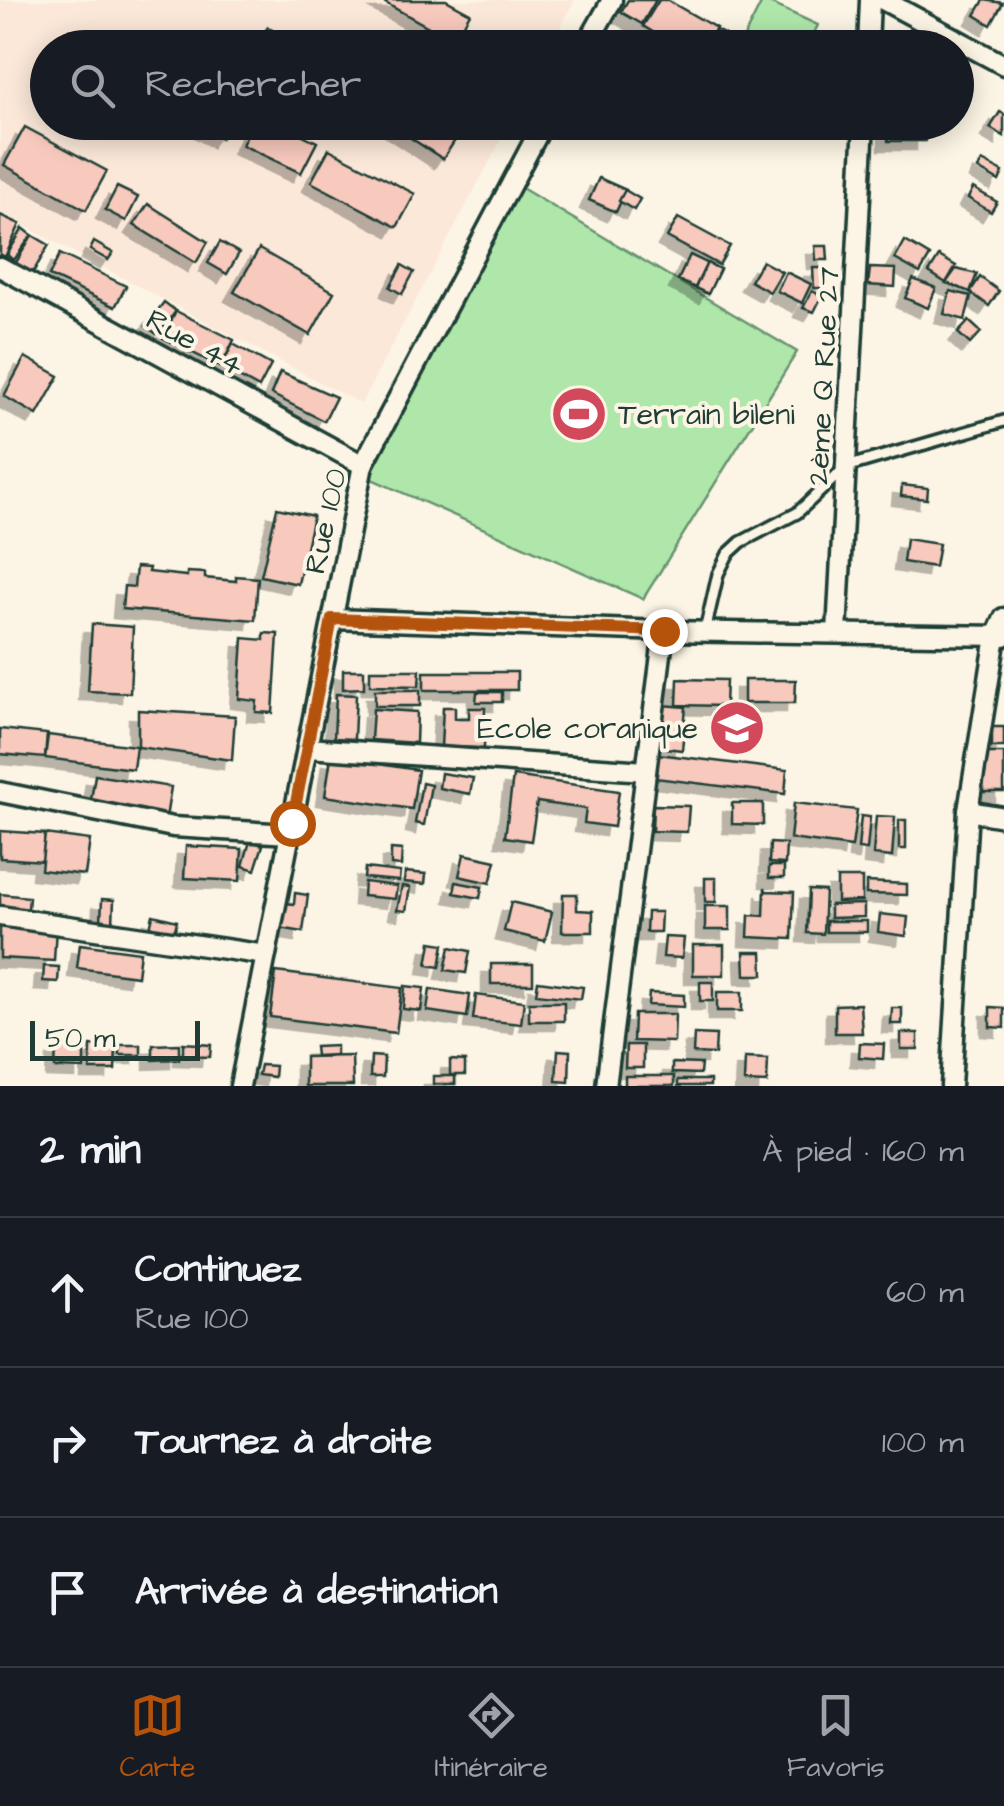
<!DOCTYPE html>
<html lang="fr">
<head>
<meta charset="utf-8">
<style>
	:root { --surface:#171b24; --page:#242831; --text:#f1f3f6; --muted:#9ea1a6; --line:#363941; --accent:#b45309 }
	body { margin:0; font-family:"Architects Daughter",sans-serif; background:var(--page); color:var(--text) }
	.scale { position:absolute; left:30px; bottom:25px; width:170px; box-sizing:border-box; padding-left:10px; border:5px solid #1f3d34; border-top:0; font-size:28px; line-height:35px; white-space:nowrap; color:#1f3d34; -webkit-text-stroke:8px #fcf5e5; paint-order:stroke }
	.stop { position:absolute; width:30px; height:30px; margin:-22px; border:8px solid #b45309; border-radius:50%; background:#fff }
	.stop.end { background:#b45309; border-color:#fff; box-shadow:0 2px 10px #0008 }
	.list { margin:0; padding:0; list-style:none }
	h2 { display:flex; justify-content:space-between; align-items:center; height:130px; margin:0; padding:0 40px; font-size:42px }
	h2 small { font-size:32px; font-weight:400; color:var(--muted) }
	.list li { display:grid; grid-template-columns:65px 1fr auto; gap:30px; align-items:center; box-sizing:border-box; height:150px; padding:0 40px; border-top:2px solid var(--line) }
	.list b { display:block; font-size:38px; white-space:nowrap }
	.list p { margin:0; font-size:32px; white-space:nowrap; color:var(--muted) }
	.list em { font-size:32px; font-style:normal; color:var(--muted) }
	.icon { flex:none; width:55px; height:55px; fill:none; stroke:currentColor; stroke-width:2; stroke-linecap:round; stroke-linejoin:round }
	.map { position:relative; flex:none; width:1004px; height:1086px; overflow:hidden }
	.search { position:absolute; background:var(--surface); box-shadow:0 5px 25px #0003; left:30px; right:30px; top:30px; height:110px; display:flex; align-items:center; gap:25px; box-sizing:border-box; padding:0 35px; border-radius:55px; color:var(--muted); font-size:38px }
	.sheet { height:580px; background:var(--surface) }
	nav { display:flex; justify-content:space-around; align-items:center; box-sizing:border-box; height:140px; border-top:2px solid var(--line); background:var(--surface); font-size:28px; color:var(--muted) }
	nav a { display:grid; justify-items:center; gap:5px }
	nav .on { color:var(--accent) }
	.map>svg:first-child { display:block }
</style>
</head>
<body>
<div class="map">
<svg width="1004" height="1086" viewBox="0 0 1004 1086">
	<defs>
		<filter id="shadow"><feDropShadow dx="-9" dy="9" stdDeviation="0" flood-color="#0004"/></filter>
	</defs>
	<rect width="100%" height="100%" fill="#fcf5e5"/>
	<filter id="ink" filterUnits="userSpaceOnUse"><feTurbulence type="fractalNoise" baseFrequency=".01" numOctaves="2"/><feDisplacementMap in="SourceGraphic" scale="20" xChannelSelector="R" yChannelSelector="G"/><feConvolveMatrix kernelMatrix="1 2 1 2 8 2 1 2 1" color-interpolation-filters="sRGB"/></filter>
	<g filter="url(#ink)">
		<!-- built -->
		<polygon fill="#fbe8d9" points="0,0 575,0 550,47 48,48 48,122 510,123 361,404 0,213"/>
		<!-- pitch -->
		<g fill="#afe7aa" stroke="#67926f" stroke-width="2.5">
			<polygon points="763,0 818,25 807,47 739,47"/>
			<polygon points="520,187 797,352 643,599 367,477"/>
		</g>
		<!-- building -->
		<g fill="#f8c9bd" stroke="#1f3d34" stroke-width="2.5" filter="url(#shadow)">
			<polygon points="380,0 446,0 470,13 454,41"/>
			<polygon points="628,0 656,0 642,24 621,12"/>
			<polygon points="659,0 667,0 716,28 704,48 679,48 643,26"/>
			<polygon points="984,0 1003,3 991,25 975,15"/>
			<polygon points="268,27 298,48 254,47"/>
			<polygon points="473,27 507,48 466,48 462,45"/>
			<polygon points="716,30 737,41 734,48 706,48"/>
			<polygon points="956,78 970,86 959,106 956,104"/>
			<polygon points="1000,112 1004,114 1004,136 990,128"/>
			<polygon points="193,122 230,122 221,138"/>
			<polygon points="253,122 276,122 317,142 301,173 242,145"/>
			<polygon points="386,122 453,122 463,128 443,159"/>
			<rect x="888" y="122" width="37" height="19"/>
			<polygon points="25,127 107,171 86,210 4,165"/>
			<polygon points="329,149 415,194 397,227 311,182"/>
			<polygon points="982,161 1003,172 999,181 978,169"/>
			<polygon points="599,178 626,190 616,212 589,200"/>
			<polygon points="117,187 138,197 126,221 105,210"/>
			<polygon points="973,188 997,202 991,212 968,198"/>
			<polygon points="625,190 640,199 634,210 619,201"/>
			<polygon points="148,204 208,242 196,263 134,225"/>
			<polygon points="0,215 20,224 5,257 0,254"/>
			<polygon points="678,218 730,246 719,265 667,237"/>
			<polygon points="23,228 32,235 14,260 7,255"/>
			<polygon points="32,235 49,245 31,276 14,266"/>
			<polygon points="905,241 930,256 920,273 895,259"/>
			<polygon points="94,242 113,253 108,260 90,250"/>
			<polygon points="220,242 239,253 227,274 208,263"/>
			<polygon points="815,246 827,246 828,260 816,260"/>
			<polygon points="259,249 334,292 310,335 234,292"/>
			<polygon points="60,254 126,286 115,307 49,276"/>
			<polygon points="690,255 707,263 695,288 678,280"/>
			<polygon points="939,256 956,266 946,283 929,272"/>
			<polygon points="762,261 782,272 770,292 750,281"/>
			<polygon points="707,263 720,269 708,294 695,288"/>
			<polygon points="402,265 414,272 402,294 390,287"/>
			<polygon points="813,268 825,268 825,288 814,288"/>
			<polygon points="870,268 896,269 895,287 868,285"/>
			<polygon points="956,269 977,274 970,292 946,283"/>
			<polygon points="786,272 811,284 802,303 777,291"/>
			<polygon points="980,277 999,291 989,306 970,292"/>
			<polygon points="913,279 936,288 928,308 905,298"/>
			<polygon points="812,291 822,296 814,312 803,308"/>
			<polygon points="950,291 971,296 965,320 944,314"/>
			<polygon points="164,302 176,311 158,335 146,326"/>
			<polygon points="176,311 234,340 221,367 163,338"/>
			<polygon points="969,321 981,332 970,344 958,333"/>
			<polygon points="233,344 271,365 259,388 221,367"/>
			<polygon points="25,357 59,376 37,415 4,396"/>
			<polygon points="280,372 336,397 324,421 271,394"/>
			<polygon points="902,485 928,488 927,499 901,496"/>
			<polygon points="277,508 313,516 298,584 261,576"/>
			<polygon points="906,539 939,544 935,567 903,562"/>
			<polygon points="136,567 149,568 148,572 187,576 187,572 205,573 205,578 236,581 236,576 258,578 255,620 122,609 124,586 134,587"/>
			<polygon points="92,624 133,627 130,693 88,691"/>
			<polygon points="264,633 278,634 273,713 256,712 257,701 239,699 243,638 264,640"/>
			<polygon points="343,670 364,670 364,688 343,689"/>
			<polygon points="370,670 420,670 419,686 370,685"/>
			<rect x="424" y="672" width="93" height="18"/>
			<polygon points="678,679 726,680 725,706 677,705"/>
			<polygon points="744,680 796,680 795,703 744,703"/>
			<rect x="375" y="690" width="45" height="16"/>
			<polygon points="477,692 502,692 502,702 476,702"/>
			<polygon points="336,694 356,695 354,739 334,738"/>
			<polygon points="662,705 686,707 682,750 657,747"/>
			<polygon points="443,707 455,707 455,718 469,718 469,708 485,708 484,748 441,747"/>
			<polygon points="373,709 417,712 416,743 371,740"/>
			<polygon points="138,710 235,716 232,760 138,747"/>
			<rect x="992" y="727" width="12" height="20"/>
			<polygon points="0,729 47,734 45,758 0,754"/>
			<polygon points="48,735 136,746 133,769 45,758"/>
			<rect x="983" y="753" width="21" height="39"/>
			<polygon points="658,754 787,770 785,794 655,778"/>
			<polygon points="331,757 418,770 412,809 325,796"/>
			<polygon points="441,773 473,778 470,794 439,788"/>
			<polygon points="95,775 171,787 166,818 90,806"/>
			<polygon points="513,776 619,791 614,827 584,823 586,809 537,802 531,841 505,837"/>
			<polygon points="422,783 431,785 424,825 415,823"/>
			<polygon points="732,803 763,803 763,825 732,824"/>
			<polygon points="794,803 857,810 852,847 790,839"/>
			<polygon points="653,805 689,806 687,832 652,831"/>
			<polygon points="861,816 870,817 867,850 858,849"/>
			<polygon points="876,816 895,817 892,857 873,855"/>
			<rect x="899" y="820" width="7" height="29"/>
			<polygon points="0,831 45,834 43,861 0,858"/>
			<polygon points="45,834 90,840 85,875 41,870"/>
			<polygon points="250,841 263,845 255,870 243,866"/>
			<polygon points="770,843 786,844 785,864 769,863"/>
			<polygon points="186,846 242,849 240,881 184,878"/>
			<polygon points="391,849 402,850 401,866 391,865"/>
			<polygon points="464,854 496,861 490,883 459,876"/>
			<rect x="769" y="866" width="15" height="12"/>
			<polygon points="365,868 400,872 399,881 364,878"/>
			<polygon points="405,872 426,874 425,884 404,882"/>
			<rect x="705" y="878" width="11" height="24"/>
			<polygon points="837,878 862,878 862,901 837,902"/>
			<polygon points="364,882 397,886 395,899 363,896"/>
			<polygon points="456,882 482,887 480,898 454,893"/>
			<polygon points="866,882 907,884 907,895 866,894"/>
			<polygon points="402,886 410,887 406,911 397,910"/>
			<polygon points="765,887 766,891 794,892 792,939 748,937 749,915 764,916"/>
			<polygon points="809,890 825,891 823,934 807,933"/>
			<polygon points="295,893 308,895 303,932 280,928 283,903 294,904"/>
			<polygon points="0,894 29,897 28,909 0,906"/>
			<polygon points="563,894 577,894 577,910 593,911 593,932 562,932"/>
			<polygon points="102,899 114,900 113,923 101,922"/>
			<polygon points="511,902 552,912 545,941 504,931"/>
			<polygon points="864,904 864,917 830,918 830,905"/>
			<rect x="705" y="906" width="25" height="24"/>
			<polygon points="647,912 661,912 660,932 646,932"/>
			<polygon points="880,914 908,917 906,936 878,932"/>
			<polygon points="153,915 177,921 173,938 149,932"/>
			<rect x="826" y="921" width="41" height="11"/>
			<polygon points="0,924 56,927 54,961 0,958"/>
			<polygon points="665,937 684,938 682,958 663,957"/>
			<polygon points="431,942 444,944 440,967 427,965"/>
			<polygon points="80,944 140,952 137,976 77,968"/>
			<rect x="693" y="945" width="31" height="30"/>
			<polygon points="450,947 470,951 466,973 445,970"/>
			<polygon points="744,952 762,952 763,975 745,975"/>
			<rect x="491" y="964" width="42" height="20"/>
			<polygon points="44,966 59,967 58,982 43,981"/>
			<polygon points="276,972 402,988 396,1033 270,1017"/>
			<polygon points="538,981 583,987 581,999 536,994"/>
			<rect x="700" y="982" width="13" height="19"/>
			<polygon points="405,986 424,988 421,1011 403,1009"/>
			<polygon points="430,989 470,995 467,1017 427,1011"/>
			<rect x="717" y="992" width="25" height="19"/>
			<polygon points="649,993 684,995 684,1007 648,1005"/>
			<polygon points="476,995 524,1001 521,1024 473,1019"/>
			<rect x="529" y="1002" width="35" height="19"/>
			<polygon points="860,1004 862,1033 835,1033 835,1005"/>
			<polygon points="990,1007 1004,1008 1004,1028 990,1027"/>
			<polygon points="892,1008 902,1008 902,1024 891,1024"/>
			<polygon points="634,1014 675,1014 674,1042 633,1041"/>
			<rect x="901" y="1033" width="17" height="16"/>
			<polygon points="694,1034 716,1035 715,1054 693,1053"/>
			<polygon points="183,1043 211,1045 210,1057 183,1056"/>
			<polygon points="860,1043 884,1044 883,1059 859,1057"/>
			<polygon points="179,1044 179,1059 153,1060 153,1045"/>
			<rect x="120" y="1045" width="21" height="10"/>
			<polygon points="626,1045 643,1045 643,1068 625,1068"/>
			<polygon points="91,1046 116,1047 115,1070 90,1070"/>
			<polygon points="336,1046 336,1055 316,1056 315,1047"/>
			<polygon points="56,1048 84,1049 84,1069 55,1068"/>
			<polygon points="558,1050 570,1051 569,1082 556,1081"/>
			<polygon points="352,1056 353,1086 305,1086 305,1057"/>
			<polygon points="371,1056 384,1057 383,1077 370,1077"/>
			<polygon points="745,1058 768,1059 767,1083 744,1082"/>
			<polygon points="450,1060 465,1061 465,1075 450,1075"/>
			<polygon points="672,1063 701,1064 700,1074 672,1073"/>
			<polygon points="260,1065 275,1066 274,1077 258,1075"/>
			<rect x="433" y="1076" width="22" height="8"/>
			<rect x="625" y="1076" width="49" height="10"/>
			<rect x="678" y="1080" width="32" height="6"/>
		</g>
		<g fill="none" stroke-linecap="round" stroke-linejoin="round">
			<!-- service casing -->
			<g stroke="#1f3d34" stroke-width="16">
				<polyline id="service" points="705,631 718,574 728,554 741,542 797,513 846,467 1004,421"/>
			</g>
			<!-- minor casing -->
			<g stroke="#1f3d34" stroke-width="25">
				<g id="minor">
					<polyline points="883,0 1004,65"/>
					<polyline points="585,48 612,0"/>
					<polyline points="868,48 870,0"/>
					<polyline points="0,267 363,465"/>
					<polyline points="333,619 664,631 1004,636"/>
					<polyline points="837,633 864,122"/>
					<polyline points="307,748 646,771"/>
					<polyline points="0,792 173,827 290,834"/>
					<polyline points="968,811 1004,817"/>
					<polyline points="0,916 266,955"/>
					<polyline points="240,1086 363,465 544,122"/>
					<polyline points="606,1086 664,631"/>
					<polyline points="951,1086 968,811 996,636 1004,618"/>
				</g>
			</g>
			<!-- service -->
			<use href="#service" stroke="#fcf5e5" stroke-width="9"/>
			<!-- minor -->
			<use href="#minor" stroke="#fcf5e5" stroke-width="18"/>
		</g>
	</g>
	<g fill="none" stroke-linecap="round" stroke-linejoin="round" filter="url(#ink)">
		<!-- route -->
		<polyline stroke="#b45309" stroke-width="12" points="292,823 332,619 664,631"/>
	</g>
	<!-- icons -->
	<defs>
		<g id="stadium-disc" transform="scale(2.875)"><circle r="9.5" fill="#d1495b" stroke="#fcf5e5"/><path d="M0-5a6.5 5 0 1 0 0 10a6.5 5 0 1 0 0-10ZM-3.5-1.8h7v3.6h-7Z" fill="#fff"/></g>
		<g id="school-disc" transform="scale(2.875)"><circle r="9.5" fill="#d1495b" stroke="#fcf5e5"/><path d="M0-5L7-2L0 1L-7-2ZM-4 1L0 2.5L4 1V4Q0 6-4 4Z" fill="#fff"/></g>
	</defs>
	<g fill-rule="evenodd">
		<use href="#stadium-disc" x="579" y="414"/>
		<use href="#school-disc" x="737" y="728"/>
	</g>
	<g text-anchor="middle" stroke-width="8" stroke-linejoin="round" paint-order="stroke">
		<!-- street labels -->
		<g font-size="30" fill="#1f3d34" stroke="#fcf5e5">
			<text transform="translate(195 342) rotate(29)" y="10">Rue 44</text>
			<text transform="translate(823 376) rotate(-87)" y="10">2ème Q Rue 27</text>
			<text transform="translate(325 521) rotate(-78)" y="10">Rue 100</text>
		</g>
		<!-- poi labels -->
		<g font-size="30" fill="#1f3d34" stroke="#fcf5e5" text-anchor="start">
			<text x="618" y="424">Terrain bileni</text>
			<text x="698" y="738" text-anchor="end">Ecole coranique</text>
		</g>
	</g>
</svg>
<div class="scale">50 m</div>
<div class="stop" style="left:292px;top:823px"></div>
<div class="stop end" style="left:664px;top:631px"></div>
<div class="search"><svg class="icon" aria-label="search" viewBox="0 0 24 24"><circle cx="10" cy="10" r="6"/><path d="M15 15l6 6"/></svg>Rechercher</div>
</div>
<section class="sheet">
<h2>2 min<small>À pied · 160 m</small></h2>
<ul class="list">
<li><svg class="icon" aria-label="ahead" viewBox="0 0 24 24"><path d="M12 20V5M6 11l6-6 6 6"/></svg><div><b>Continuez</b><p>Rue 100</p></div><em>60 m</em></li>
<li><svg class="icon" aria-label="right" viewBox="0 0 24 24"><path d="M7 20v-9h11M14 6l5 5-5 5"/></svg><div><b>Tournez à droite</b></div><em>100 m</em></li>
<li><svg class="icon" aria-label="arrive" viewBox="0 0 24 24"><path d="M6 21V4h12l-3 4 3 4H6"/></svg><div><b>Arrivée à destination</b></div></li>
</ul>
</section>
<nav>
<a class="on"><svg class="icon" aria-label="map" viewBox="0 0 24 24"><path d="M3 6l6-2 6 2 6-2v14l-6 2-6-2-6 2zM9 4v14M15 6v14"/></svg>Carte</a>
<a><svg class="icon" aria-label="directions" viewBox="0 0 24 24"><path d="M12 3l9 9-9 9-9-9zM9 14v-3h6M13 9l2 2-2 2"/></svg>Itinéraire</a>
<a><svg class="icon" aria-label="saved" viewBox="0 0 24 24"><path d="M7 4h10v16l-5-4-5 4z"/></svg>Favoris</a>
</nav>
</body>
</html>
